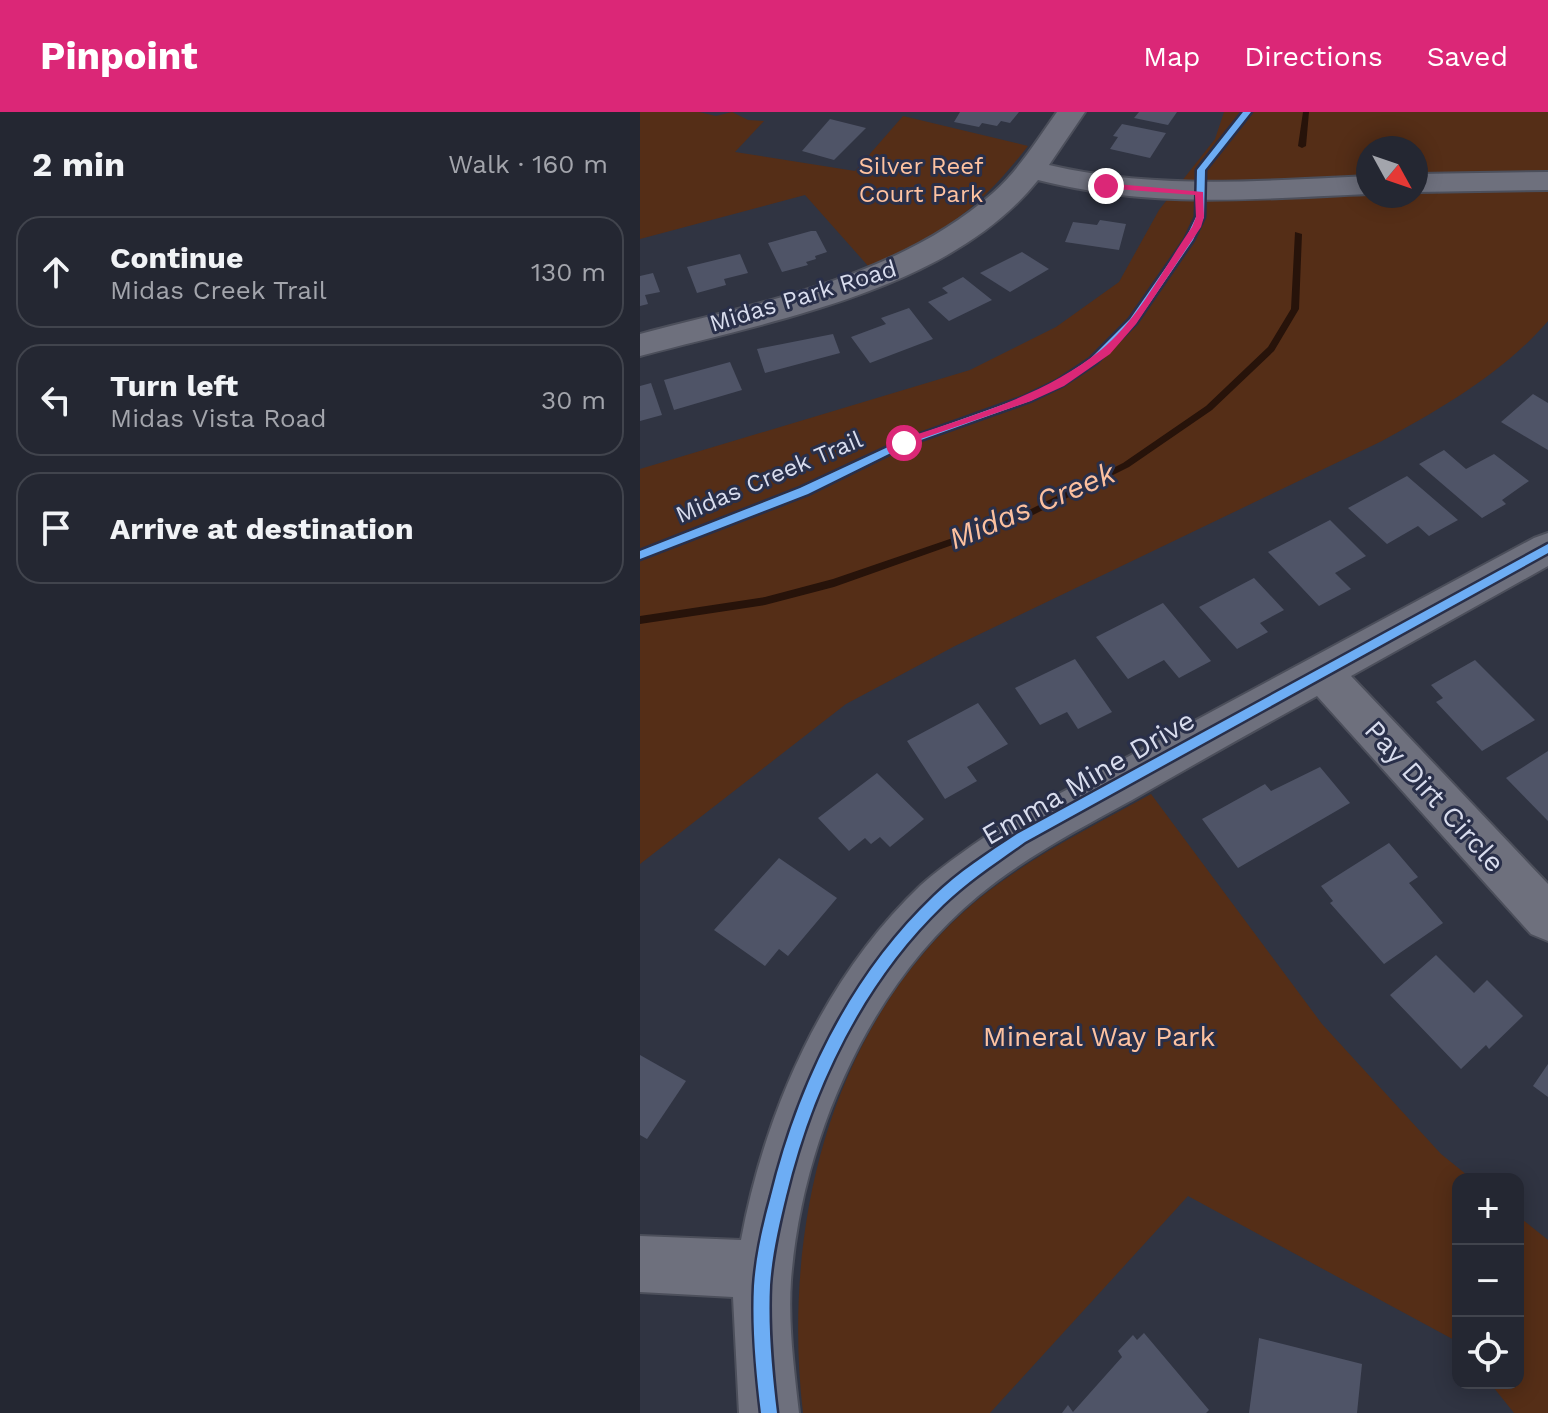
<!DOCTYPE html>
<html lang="en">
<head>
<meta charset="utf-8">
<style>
	:root { --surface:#242732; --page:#30333e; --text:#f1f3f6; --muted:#a3a5ac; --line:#41444d; --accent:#db2777 }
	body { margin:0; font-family:"Work Sans",sans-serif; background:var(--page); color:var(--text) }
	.controls { position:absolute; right:24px; bottom:24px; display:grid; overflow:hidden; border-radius:16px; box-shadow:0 4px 20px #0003 }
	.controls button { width:72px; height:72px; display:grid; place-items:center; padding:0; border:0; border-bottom:2px solid var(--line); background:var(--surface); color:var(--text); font:40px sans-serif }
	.compass { position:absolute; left:716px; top:24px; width:72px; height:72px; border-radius:50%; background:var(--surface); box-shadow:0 4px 20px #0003; rotate:130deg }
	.stop { position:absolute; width:24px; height:24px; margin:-18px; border:6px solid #db2777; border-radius:50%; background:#fff }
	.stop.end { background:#db2777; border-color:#fff; box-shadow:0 2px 8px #0008 }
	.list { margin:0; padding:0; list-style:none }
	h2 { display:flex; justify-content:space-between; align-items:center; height:104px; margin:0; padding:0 32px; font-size:34px }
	h2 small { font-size:26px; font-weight:400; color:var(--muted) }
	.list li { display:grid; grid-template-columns:52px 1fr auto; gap:24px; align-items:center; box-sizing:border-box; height:112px; margin:0 16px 16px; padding:0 16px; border:2px solid var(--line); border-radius:24px }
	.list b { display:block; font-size:30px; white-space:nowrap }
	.list p { margin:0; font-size:26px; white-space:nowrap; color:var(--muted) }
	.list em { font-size:26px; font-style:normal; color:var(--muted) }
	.icon { flex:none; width:44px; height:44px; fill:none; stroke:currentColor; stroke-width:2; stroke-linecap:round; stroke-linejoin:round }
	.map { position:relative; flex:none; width:908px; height:1301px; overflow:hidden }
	header { display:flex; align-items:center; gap:48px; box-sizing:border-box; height:112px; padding:0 40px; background:var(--accent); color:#fff }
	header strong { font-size:38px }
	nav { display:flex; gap:44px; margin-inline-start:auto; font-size:28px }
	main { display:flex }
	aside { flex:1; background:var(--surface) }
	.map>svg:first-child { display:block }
</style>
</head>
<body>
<header>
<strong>Pinpoint</strong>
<nav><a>Map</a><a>Directions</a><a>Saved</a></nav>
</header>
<main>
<aside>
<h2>2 min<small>Walk · 160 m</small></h2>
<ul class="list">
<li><svg class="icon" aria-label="ahead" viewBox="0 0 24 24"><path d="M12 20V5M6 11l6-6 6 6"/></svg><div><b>Continue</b><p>Midas Creek Trail</p></div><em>130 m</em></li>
<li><svg class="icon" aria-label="left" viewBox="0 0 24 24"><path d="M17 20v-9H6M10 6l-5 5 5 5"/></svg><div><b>Turn left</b><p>Midas Vista Road</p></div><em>30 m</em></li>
<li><svg class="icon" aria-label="arrive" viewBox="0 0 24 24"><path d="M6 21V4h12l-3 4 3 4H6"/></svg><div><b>Arrive at destination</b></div></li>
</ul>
</aside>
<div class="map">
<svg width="908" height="1301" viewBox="0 0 908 1301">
	<rect width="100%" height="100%" fill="#303442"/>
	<!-- green -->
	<g fill="#552e17" fill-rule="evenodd">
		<path d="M 0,0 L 59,0 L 76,4 L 92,0 L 108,8 L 124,9 L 95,40 L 215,59 L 263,4 L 388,34 C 339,97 302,124 229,155 L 165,83 L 0,127 Z"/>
		<path d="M 584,0 L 908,0 L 908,209 C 863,261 802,296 742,329 L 315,534 L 206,592 L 0,752 L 0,357 L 330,258 L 416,215 L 479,170 L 519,98 L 575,27 ZM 728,36 L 776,36 L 776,84 L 728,84 Z"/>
		<path d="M 511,682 L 682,912 L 801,1042 L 832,1067 L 818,1067 L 818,1230 L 548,1084 L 350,1301 L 163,1301 C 141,1111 192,900 350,778 C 400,740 457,712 511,682 Z"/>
		<polygon points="878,1104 908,1128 908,1301 874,1301 850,1271 878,1271"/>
	</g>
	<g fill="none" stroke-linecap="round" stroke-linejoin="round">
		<!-- stream -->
		<g fill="#27130a" fill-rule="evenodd">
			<polygon points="663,0 669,0 666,34 662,36 658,34"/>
			<polygon points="655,120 662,122 659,197 634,239 572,298 489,355 383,408 194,475 125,493 0,512 0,504 125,485 193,467 377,404 483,351 566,294 628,235 651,197"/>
		</g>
	</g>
	<!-- building -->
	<g fill="#4f5467">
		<polygon points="320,0 379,0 370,11 361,9 357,14 342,11 339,15 314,10"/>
		<polygon points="499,0 537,0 528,13 494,6"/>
		<polygon points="190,7 226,16 194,48 162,39"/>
		<polygon points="482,12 526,21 510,46 470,37 478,25 473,24"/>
		<polygon points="460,108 486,112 479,138 425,130 433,110 457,113"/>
		<polygon points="171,119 176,119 187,140 175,144 176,147 166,150 168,153 142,160 128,131"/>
		<polygon points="382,140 409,157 370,180 340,161"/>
		<polygon points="100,142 108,161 84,167 86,173 57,181 47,155"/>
		<polygon points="13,161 20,180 5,183 8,192 0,194 0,164"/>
		<polygon points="323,165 352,188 309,209 288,190 308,181 302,176"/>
		<polygon points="269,196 293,227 230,251 211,225 246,212 241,206"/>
		<polygon points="193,222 200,241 125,261 117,237"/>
		<polygon points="90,250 102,278 34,298 24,268"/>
		<polygon points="11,271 22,303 0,309 0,274"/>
		<polygon points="893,282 908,291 908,338 861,310"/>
		<polygon points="804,338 826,357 854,342 889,369 862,388 866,392 842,406 779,352"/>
		<polygon points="767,364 818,408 789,424 778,414 747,432 708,396"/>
		<polygon points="690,408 726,444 695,461 711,477 679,494 628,440"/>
		<polygon points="614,466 644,498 620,511 628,520 597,537 559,495"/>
		<polygon points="523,491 571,549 539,566 524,548 488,567 456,525"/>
		<polygon points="435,547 472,600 438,617 427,600 400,613 375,576"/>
		<polygon points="835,548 895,608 842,639 796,590 803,586 791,573"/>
		<polygon points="338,591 368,632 327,655 337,669 305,687 267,629"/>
		<polygon points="908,639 908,709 866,666"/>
		<polygon points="680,655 710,691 598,756 562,707 625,672 631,679"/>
		<polygon points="237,661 284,707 250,735 240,725 231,732 225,726 209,739 178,706"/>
		<polygon points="749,731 778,765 769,771 803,811 744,852 690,791 693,789 681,774"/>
		<polygon points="139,746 197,786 148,844 139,837 125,854 74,818"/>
		<polygon points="796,843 834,881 847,868 883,904 849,937 846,933 821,957 750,883"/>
		<polygon points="0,943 46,969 7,1027 0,1023"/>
		<polygon points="908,952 908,985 893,974"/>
		<polygon points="504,1221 569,1298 566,1301 422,1301 428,1293 433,1300 482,1245 478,1239 493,1223 497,1228"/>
		<polygon points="619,1226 722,1252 717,1301 609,1301"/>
	</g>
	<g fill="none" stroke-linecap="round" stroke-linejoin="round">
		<!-- minor casing -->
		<g stroke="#4c4f5b" stroke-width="4">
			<g id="minor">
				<path d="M 417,0 L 445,0 L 409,53 C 515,78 620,69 728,64 L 728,82 C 610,87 514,97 398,68 C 310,179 129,209 0,244 L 0,222 C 121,190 256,166 353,81 C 379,58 397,28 417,0 Z"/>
				<polygon points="908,60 908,78 776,80 776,62"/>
				<path d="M 908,421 L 908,454 L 711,564 L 908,772 L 908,829 L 891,822 L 677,584 C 615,618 553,653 492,688 C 439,717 385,745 338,784 C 228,875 162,1028 151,1168 C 148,1212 154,1257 159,1301 L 99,1301 L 93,1185 L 0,1180 L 0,1124 L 101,1128 C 125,999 184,865 281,773 C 307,750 336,731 365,711 L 894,426 Z"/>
			</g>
		</g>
		<!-- minor -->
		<use href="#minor" fill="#6e707d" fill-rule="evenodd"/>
		<!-- cycleway casing -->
		<g stroke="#292f49" stroke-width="5">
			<g id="cycleway">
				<polygon points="603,0 611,0 565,58 564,105 553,128 496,211 456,251 423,273 390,289 267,333 168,382 0,447 0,439 160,376 261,329 384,285 417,269 450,247 490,207 545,128 556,105 557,58"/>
				<path d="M 908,432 L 908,441 L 385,730 C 357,750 328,769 303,793 C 223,870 172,976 146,1084 C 139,1113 132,1143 130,1173 C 128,1216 132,1259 137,1301 L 121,1301 C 116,1259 112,1216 114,1174 C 116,1144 123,1113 131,1084 C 158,973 210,864 294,784 C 319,760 348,741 377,722 Z"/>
			</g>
		</g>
		<!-- cycleway -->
		<use href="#cycleway" fill="#6dadf4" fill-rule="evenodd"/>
	</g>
	<!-- route -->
	<path fill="#db2777" d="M 466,71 L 563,80 L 564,105 L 561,115 L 496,212 L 470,242 L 424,274 L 391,289 L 260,334 L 260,328 C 329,304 403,285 461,238 C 499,207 524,155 552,115 L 556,105 L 555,83 L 463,76 Z"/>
	<g text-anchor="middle" stroke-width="6" stroke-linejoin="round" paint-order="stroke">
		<!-- far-park labels -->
		<g font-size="24" fill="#fec2a0" stroke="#292f49">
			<text x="281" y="62">Silver Reef<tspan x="281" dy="28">Court Park</tspan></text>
		</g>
		<!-- far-street labels -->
		<g font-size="24" fill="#d8dced" stroke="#292f49">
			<text transform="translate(163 184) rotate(-17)" y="8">Midas Park Road</text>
			<text transform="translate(129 365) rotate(-23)" y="8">Midas Creek Trail</text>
		</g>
		<!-- street labels -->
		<g font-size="28" fill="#d8dced" stroke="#292f49">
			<text transform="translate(448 665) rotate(-30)" y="10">Emma Mine Drive</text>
			<text transform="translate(795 684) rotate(48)" y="10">Pay Dirt Circle</text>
		</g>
		<!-- park labels -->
		<g font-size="28" fill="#fec2a0" stroke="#292f49">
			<text x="459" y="934">Mineral Way Park</text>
		</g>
		<!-- water labels -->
		<g font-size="30" font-style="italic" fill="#fcc09f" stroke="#292f49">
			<text transform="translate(392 394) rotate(-23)" y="10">Midas Creek</text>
		</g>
	</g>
</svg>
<div class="controls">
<button>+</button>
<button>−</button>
<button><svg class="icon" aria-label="locate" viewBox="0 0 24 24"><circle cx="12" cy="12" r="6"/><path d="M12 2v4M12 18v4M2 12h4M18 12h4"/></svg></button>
</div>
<svg class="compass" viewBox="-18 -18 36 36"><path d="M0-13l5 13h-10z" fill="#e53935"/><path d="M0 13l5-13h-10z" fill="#a3a5ac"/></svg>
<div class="stop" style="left:264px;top:331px"></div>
<div class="stop end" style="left:466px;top:74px"></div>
</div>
</main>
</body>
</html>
